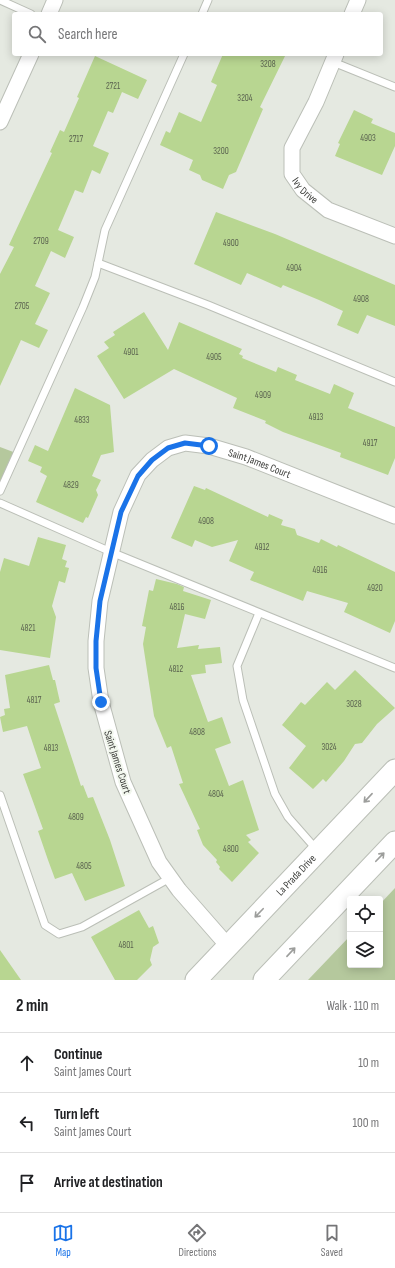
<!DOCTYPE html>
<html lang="en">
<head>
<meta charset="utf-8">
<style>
	:root { --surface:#fff; --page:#f2f2f2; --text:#202124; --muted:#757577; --line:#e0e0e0; --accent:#1a73e8 }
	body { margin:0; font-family:"Sofia Sans Condensed",sans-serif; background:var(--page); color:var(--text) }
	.controls { position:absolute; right:12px; bottom:12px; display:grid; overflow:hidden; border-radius:4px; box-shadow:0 2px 10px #0003 }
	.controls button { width:36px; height:36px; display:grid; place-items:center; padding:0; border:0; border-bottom:1px solid var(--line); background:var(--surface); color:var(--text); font:20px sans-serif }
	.stop { position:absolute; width:12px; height:12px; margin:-9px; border:3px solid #1a73e8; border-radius:50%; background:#fff }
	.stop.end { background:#1a73e8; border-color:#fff; box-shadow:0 1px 4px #0008 }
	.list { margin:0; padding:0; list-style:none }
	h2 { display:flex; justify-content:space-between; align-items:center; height:52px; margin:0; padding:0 16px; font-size:17px }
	h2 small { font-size:13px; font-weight:400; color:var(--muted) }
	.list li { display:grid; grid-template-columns:26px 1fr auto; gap:12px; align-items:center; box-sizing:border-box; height:60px; padding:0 16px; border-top:1px solid var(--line) }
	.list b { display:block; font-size:15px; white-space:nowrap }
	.list p { margin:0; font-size:13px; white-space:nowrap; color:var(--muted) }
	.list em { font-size:13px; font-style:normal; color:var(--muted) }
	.icon { flex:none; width:22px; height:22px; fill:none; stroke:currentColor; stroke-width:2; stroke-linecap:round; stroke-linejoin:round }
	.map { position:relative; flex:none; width:395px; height:980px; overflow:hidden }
	.search { position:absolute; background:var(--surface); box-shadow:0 2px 10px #0003; left:12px; right:12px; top:12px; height:44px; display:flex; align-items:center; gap:10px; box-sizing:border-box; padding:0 14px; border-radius:4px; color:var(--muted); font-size:15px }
	.sheet { height:232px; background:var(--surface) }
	nav { display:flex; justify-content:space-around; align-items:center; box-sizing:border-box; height:56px; border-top:1px solid var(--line); background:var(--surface); font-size:11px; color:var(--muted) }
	nav a { display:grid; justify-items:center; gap:2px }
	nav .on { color:var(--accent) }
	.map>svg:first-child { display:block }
</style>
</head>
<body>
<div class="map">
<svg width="395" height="980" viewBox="0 0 395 980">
	<rect width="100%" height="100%" fill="#e5e9e1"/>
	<!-- green -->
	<g fill="#b5c89d">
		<polygon points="0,447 16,453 0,487"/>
		<polygon points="395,888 395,980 308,980 350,936 350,965 380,965 380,904"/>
	</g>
	<!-- building -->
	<g fill="#b8d691">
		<polygon points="223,54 286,54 260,107 263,109 236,172 229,175 223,189 202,180 200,175 189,170 193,160 160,145 166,131 170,133 179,112 201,122 217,85 211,82"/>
		<polygon points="95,56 147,80 138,99 122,92 113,113 108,111 93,146 109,153 100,174 92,170 83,193 75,190 58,230 74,237 65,258 51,251 35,286 50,293 35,324 48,330 39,348 21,340 0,386 0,274 14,247 9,245 52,153 50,152 60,130 64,132 79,98 77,97"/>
		<polygon points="354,110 373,119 371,123 395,133 395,146 382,175 335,156 340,144 338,143"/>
		<polygon points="216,212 275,234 395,285 395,326 367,315 358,334 337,325 343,311 319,300 283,285 281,288 247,273 241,285 194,264"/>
		<polygon points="144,312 168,350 179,322 242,349 239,354 243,356 242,358 276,372 278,367 297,375 295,380 330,394 334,384 354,393 348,408 395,427 395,458 388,475 340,457 341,453 283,432 265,423 266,421 233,408 237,398 174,369 124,399 97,356 109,348 104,342 115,335 113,332"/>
		<polygon points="75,388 110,405 114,452 101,455 92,476 101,480 96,490 98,495 88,518 86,517 83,523 36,502 47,476 40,472 42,467 28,461 35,445 48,451"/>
		<polygon points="194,486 205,490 206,488 268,517 269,514 283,520 281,525 295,529 297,535 319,543 321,539 337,547 338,545 395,572 395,621 390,633 344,612 348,603 307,591 303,601 250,580 254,572 229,561 238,540 212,547 195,540 192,547 171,538"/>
		<polygon points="38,537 66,545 62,559 67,561 65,567 69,568 65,583 59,581 52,606 56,617 50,658 0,650 0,572 4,558 29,566"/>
		<polygon points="156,579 177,584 184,587 183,591 211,600 205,619 185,614 177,648 199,645 198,649 220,647 222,663 205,665 206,673 191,675 208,722 222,717 231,743 215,749 229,786 243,780 259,830 246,835 251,840 248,842 259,853 232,882 219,869 220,867 216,862 217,860 203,845 197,830 200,829 179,784 183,783 171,746 167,748 154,716 143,644 146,627 142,626 149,590 153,591"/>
		<polygon points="49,665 53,680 55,680 60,702 54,704 81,786 83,785 88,798 93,797 110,840 125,886 85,901 72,873 55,879 48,860 38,831 43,829 23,774 41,768 27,726 3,732 0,717 5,715 4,709 10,708 5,675"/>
		<polygon points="355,670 395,708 377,724 362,743 355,744 344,761 326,782 323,779 313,789 289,768 306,746 282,725 301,702 305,705 327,682 335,690"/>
		<polygon points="139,910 149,928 153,926 159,943 153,947 150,960 152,965 137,980 115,980 91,937"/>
		<polygon points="0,950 21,980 0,980"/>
	</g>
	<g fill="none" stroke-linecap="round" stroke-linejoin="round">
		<!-- lane casing -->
		<g stroke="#bbbfb7" stroke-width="9">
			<g id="lane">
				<polyline points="0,0 31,14"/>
				<polyline points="202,14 208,0"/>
				<polyline points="333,62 395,87"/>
				<polyline points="98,263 208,305 395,382"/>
				<polyline points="0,491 83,307 95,277 105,230 184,54"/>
				<polyline points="0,503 111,552 395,668"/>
				<polyline points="259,613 237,666 243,700 275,794 288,817 317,850"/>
				<polyline points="0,795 45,925 59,934 82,927 170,878"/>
			</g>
		</g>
		<!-- street casing -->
		<g stroke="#bbbfb7" stroke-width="17">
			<g id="street">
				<polyline points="49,14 55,0"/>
				<polyline points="352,14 358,0"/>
				<path id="s1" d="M 336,54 L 316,102 L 292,148 L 292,174 L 303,190 L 328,210 L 395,236"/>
				<polyline points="0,122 31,54"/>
				<path id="s2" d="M 228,946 L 179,890 L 159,862 L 123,782 L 101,702 L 96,668 L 96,641 L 100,601 L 121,512 L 138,475 L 152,460 L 168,448 L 185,443 L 209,446 L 246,457 L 395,516"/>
			</g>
		</g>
		<!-- secondary casing -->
		<g stroke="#bbbfb7" stroke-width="23">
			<g id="secondary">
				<path id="s3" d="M 196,980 L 395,770"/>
				<polyline points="264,980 395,842"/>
			</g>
		</g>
		<!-- lane -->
		<use href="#lane" stroke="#fff" stroke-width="7"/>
		<!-- street -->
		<use href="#street" stroke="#fff" stroke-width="15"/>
		<!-- secondary -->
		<use href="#secondary" stroke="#fff" stroke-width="21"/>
	</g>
	<!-- one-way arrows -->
	<defs><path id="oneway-shaft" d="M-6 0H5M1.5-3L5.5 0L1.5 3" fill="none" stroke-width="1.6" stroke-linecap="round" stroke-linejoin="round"/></defs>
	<g stroke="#9d9e9c">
		<use href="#oneway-shaft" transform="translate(368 798) rotate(133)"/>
		<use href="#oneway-shaft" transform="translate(380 857) rotate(-46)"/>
		<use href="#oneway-shaft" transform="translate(259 913) rotate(134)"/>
		<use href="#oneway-shaft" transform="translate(291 952) rotate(-47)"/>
	</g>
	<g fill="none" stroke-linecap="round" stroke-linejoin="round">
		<!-- route -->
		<polyline stroke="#1a73e8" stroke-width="5" points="101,702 96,668 96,641 100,601 121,512 138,476 152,460 168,448 185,443 209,446"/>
	</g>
	<g text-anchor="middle" stroke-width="4" stroke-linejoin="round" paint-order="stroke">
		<!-- number labels -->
		<g font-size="9" fill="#5a624f">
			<text x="268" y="67">3208</text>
			<text x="113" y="89">2721</text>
			<text x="245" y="101">3204</text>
			<text x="368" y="141">4903</text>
			<text x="76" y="142">2717</text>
			<text x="221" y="154">3200</text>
			<text x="41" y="244">2709</text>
			<text x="231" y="246">4900</text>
			<text x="294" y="271">4904</text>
			<text x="361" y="302">4908</text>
			<text x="22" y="309">2705</text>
			<text x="131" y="355">4901</text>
			<text x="214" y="360">4905</text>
			<text x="263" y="398">4909</text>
			<text x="316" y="420">4913</text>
			<text x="82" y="423">4833</text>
			<text x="370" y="446">4917</text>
			<text x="71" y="488">4829</text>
			<text x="206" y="524">4908</text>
			<text x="262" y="550">4912</text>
			<text x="320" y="573">4916</text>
			<text x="375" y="591">4920</text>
			<text x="177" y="610">4816</text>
			<text x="28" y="631">4821</text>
			<text x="176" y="672">4812</text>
			<text x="34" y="703">4817</text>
			<text x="354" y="707">3028</text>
			<text x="197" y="735">4808</text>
			<text x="329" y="750">3024</text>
			<text x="51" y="751">4813</text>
			<text x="216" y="797">4804</text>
			<text x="76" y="820">4809</text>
			<text x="231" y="852">4800</text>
			<text x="84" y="869">4805</text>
			<text x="126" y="948">4801</text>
		</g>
		<!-- street labels -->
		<g font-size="11" fill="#3b3c39" stroke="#f2f7ee">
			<text dy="4" stroke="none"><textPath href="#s1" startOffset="151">Ivy Drive</textPath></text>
			<text dy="4" stroke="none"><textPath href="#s2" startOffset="649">Saint James Court</textPath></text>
			<text transform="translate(118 762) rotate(72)" y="4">Saint James Court</text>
			<text dy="4" stroke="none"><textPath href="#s3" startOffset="145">La Prada Drive</textPath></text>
		</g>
	</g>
</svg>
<div class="controls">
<button><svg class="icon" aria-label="locate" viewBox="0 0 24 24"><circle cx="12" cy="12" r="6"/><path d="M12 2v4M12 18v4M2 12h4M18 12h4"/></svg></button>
<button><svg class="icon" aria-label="layers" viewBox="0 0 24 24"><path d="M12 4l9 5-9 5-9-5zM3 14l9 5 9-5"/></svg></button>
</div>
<div class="stop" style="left:209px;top:446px"></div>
<div class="stop end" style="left:101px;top:702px"></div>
<div class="search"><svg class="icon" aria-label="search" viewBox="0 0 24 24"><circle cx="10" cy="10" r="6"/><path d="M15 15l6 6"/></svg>Search here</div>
</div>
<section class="sheet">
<h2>2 min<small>Walk · 110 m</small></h2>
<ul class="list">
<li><svg class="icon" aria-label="ahead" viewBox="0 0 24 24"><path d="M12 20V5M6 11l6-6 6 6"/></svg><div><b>Continue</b><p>Saint James Court</p></div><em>10 m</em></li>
<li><svg class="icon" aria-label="left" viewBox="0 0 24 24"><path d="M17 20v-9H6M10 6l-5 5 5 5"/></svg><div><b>Turn left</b><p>Saint James Court</p></div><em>100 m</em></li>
<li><svg class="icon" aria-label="arrive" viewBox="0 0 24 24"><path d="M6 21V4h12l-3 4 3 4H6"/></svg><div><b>Arrive at destination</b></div></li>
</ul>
</section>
<nav>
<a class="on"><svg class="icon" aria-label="map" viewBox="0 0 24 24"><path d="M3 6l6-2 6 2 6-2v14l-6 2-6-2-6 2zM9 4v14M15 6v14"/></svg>Map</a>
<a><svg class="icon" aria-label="directions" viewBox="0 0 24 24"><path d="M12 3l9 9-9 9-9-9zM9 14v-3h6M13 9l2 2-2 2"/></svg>Directions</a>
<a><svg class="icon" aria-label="saved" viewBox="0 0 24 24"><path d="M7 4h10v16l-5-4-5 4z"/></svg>Saved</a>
</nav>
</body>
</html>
